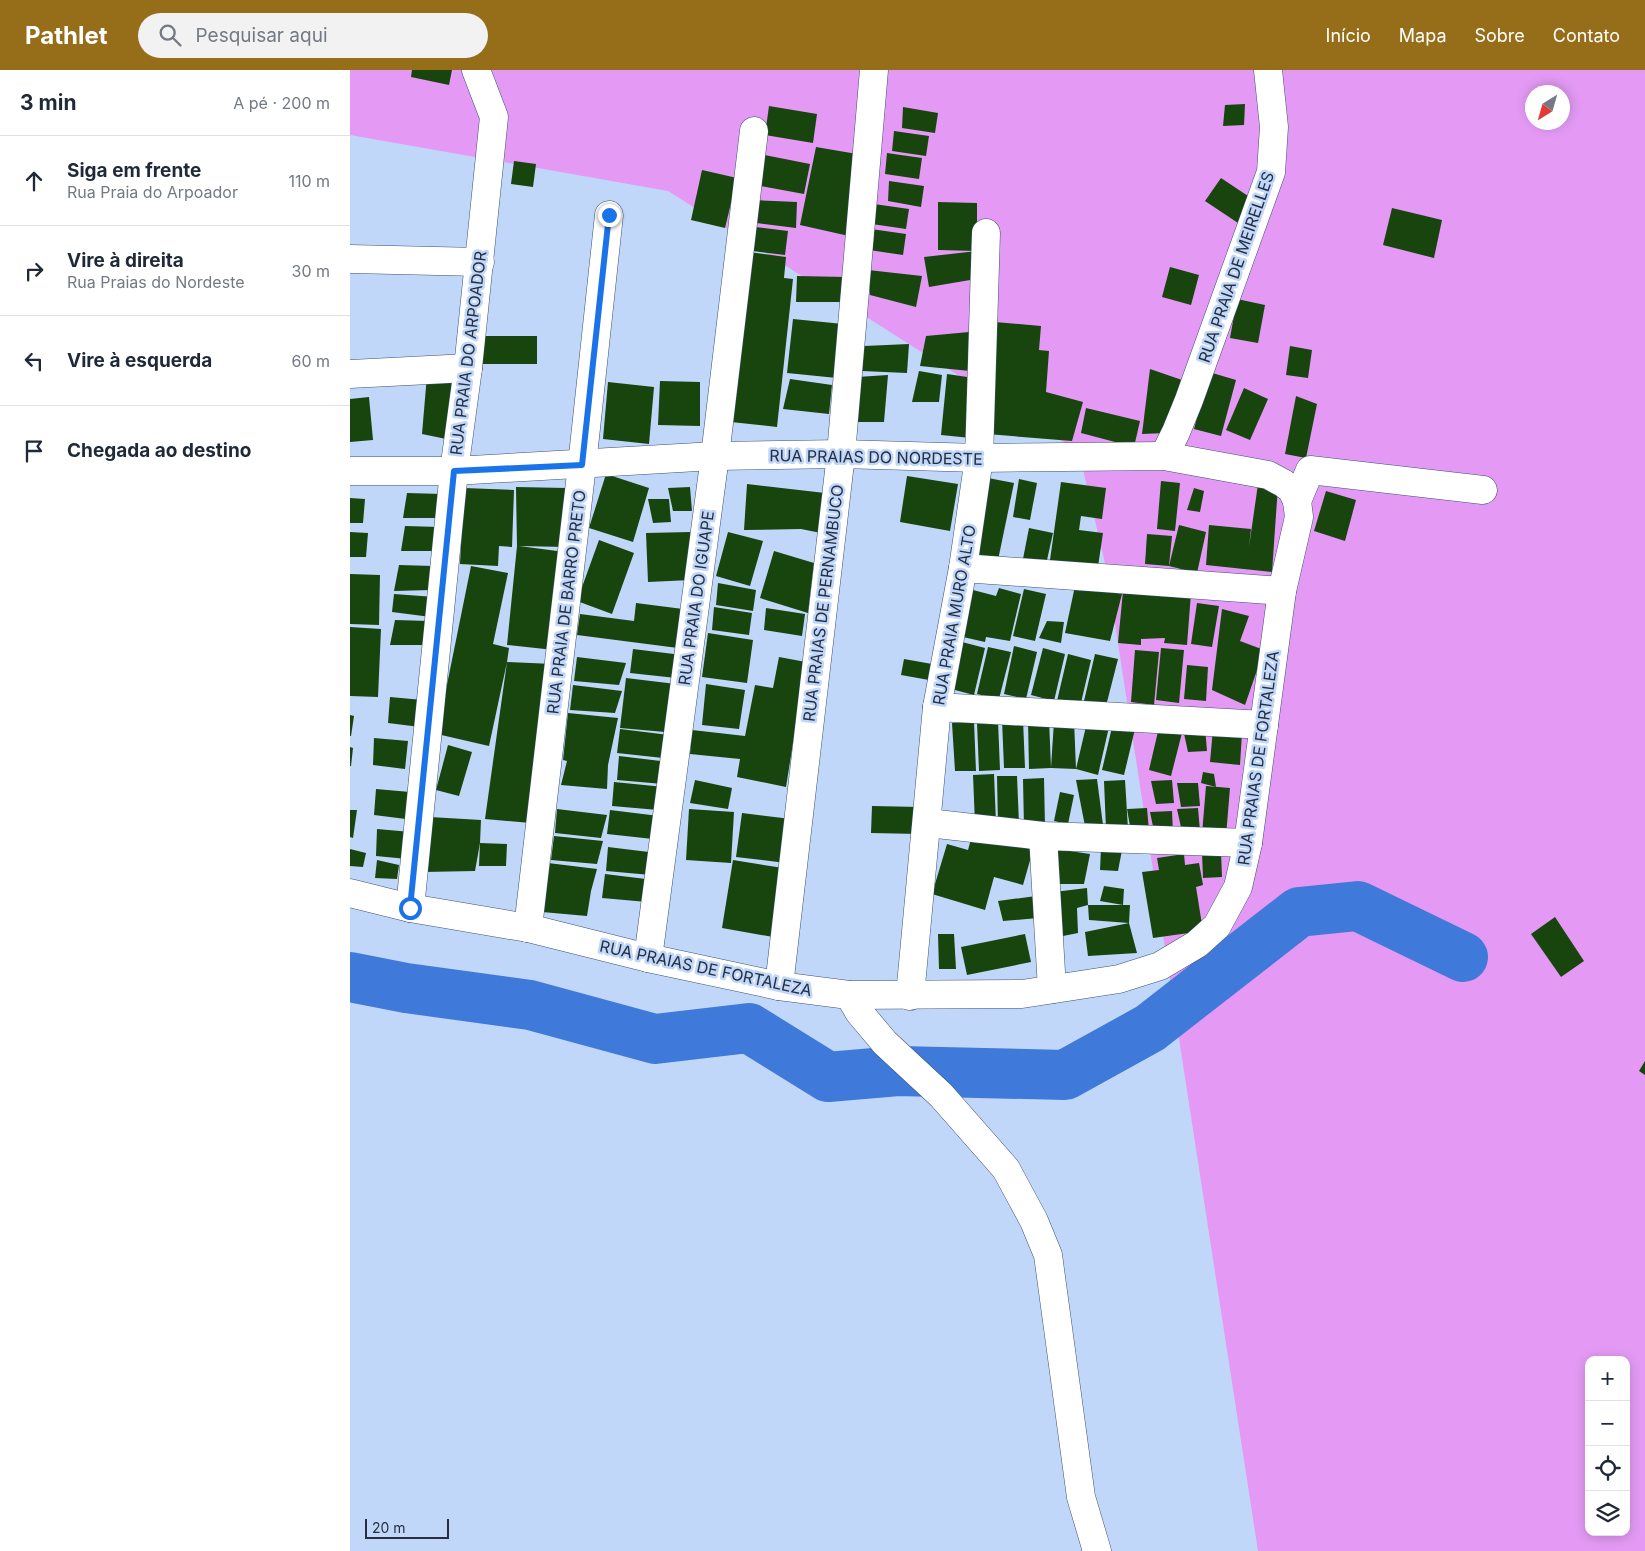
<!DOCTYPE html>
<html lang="pt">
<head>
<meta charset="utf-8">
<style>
	:root { --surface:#fff; --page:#f2f2f3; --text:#1f2937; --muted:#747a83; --line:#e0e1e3; --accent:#966d19 }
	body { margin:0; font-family:Inter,sans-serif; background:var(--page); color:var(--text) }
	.controls { position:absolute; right:15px; bottom:15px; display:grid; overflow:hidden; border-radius:10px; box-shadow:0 2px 12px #0003 }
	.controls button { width:45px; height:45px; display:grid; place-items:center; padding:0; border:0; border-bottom:1px solid var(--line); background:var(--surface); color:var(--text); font:25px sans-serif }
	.compass { position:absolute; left:1175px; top:15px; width:45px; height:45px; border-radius:50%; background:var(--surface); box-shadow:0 2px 12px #0003; rotate:217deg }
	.scale { position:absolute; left:15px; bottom:12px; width:84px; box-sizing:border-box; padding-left:5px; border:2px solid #242f3f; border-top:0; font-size:14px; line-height:18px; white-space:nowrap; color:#242f3f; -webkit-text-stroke:4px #c1d7fa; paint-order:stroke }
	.stop { position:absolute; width:15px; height:15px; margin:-11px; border:4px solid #1a73e8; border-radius:50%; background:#fff }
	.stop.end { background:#1a73e8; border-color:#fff; box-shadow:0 1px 5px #0008 }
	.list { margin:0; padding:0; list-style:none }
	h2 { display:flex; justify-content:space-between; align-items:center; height:65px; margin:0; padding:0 20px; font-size:21px }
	h2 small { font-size:16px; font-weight:400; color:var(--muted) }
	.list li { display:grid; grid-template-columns:32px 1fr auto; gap:15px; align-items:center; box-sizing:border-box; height:90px; padding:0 20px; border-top:1px solid var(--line) }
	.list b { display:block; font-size:19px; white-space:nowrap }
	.list p { margin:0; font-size:16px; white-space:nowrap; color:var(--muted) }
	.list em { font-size:16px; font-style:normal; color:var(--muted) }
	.icon { flex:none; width:28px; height:28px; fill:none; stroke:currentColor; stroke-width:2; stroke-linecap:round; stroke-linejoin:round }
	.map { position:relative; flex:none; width:1295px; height:1481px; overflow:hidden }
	header { display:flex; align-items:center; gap:30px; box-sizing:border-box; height:70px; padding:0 25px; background:var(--accent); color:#fff }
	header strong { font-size:24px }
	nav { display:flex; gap:28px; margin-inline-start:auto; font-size:18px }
	.search { width:350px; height:45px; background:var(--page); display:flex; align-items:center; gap:12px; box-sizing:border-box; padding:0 18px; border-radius:28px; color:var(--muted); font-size:19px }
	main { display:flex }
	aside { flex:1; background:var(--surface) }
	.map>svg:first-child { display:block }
</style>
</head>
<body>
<header>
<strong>Pathlet</strong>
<div class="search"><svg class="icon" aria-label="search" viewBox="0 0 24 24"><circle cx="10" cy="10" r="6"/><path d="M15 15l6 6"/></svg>Pesquisar aqui</div>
<nav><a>Início</a><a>Mapa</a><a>Sobre</a><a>Contato</a></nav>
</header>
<main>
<aside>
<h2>3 min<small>A pé · 200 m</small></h2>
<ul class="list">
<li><svg class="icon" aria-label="ahead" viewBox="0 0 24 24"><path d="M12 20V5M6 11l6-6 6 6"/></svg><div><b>Siga em frente</b><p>Rua Praia do Arpoador</p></div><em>110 m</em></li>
<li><svg class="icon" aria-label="right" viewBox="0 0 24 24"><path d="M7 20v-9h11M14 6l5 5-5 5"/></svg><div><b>Vire à direita</b><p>Rua Praias do Nordeste</p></div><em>30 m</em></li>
<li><svg class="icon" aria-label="left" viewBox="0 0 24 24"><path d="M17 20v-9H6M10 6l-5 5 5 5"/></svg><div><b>Vire à esquerda</b></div><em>60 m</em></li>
<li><svg class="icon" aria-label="arrive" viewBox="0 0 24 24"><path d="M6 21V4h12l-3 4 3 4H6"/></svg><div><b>Chegada ao destino</b></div></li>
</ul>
</aside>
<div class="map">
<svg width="1295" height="1481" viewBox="0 0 1295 1481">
	<rect width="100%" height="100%" fill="#c1d7fa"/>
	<!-- green -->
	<path fill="#e49af5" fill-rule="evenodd" d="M 0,0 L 1295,0 L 1295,1481 L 908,1481 L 757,502 L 729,382 L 318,121 L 0,65 ZM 1182,22 L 1212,22 L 1212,52 L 1182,52 ZM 1239,1290 L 1276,1290 L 1276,1462 L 1239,1462 Z"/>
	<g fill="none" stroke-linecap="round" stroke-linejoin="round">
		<!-- river -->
		<polyline stroke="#3f79da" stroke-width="50" points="0,907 56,918 180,935 305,969 399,958 478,1007 548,1001 715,1005 800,958 949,842 1008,836 1113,887"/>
	</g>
	<!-- building -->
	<g fill="#18440d">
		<polygon points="62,0 102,0 99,15 61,7"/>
		<polygon points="895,34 894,55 873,56 875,35"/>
		<polygon points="419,36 467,44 463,73 415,65"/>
		<polygon points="553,37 588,43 585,63 552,58"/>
		<polygon points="544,61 579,66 576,86 542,81"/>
		<polygon points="466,77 507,84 499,166 450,155"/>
		<polygon points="537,83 572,88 569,109 535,104"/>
		<polygon points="410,84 460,94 454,124 405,115"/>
		<polygon points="164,91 186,94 183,117 161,114"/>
		<polygon points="352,100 387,108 375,158 341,150"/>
		<polygon points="871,108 904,130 888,153 855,131"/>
		<polygon points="539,111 574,116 571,137 538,131"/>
		<polygon points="403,130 447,132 446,158 399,152"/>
		<polygon points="588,132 627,133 627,181 626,209 579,217 574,187 627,181 588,180"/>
		<polygon points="524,134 559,139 556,159 522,154"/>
		<polygon points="1042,138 1092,150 1084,188 1033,175"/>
		<polygon points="397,156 438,161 435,185 395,180"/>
		<polygon points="521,159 556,164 553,185 519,180"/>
		<polygon points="399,182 436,187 434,208 443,209 427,357 381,352"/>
		<polygon points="820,197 849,205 841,235 812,227"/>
		<polygon points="518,200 572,206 566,237 520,225"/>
		<polygon points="447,206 496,207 495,232 446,232"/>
		<polygon points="887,229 915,235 908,273 880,268"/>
		<polygon points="443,249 493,254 487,308 437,303"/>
		<polygon points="645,252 691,256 689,280 699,281 696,322 733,332 722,371 637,364"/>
		<polygon points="619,262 620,301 570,296 576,266"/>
		<rect x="132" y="266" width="55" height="28"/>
		<polygon points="559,274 557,303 512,301 514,276"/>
		<polygon points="940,276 962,280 958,308 936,305"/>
		<polygon points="800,299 832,310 816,363 792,364"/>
		<polygon points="569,301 592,305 589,332 562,332"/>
		<polygon points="859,302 886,310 871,366 844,359"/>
		<polygon points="597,304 624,308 621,368 591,365"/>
		<polygon points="77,305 109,306 101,370 72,364"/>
		<polygon points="538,305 534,352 505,352 507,307"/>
		<polygon points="440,309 482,315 479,344 433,339"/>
		<polygon points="310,311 350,312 350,356 308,355"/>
		<polygon points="258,312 304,317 299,374 253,369"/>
		<polygon points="894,318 918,329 900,370 876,360"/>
		<polygon points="946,326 967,334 956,388 935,384"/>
		<polygon points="19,327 23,370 0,372 0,329"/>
		<polygon points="736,338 790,351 784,377 731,363"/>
		<polygon points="256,404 299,418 283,472 239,458"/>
		<polygon points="557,406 608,414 600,461 550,452"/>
		<polygon points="638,408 664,413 647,495 621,490"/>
		<polygon points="669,409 687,413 680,450 663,447"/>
		<polygon points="811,411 830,413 825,461 807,459"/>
		<polygon points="711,412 756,418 752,449 731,446 729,460 753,463 747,503 699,497"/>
		<polygon points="397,414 475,423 471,463 451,459 394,460"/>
		<polygon points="908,414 928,416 922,502 856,495 859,455 901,459 899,477"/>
		<polygon points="166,417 217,418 216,477 169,476 215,482 204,580 157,575 167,476"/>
		<polygon points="340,417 342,441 323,441 318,418"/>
		<polygon points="114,418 164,420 162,477 149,476 148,496 110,494"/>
		<polygon points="844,418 854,421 850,442 837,440"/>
		<polygon points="976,421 1006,430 995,471 964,461"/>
		<polygon points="57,423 92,424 90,448 53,448"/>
		<polygon points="0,428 15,429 13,453 0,453"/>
		<polygon points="298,429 319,429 321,452 303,453"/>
		<polygon points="829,455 856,462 847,503 819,496"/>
		<polygon points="55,456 90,457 88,481 51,481"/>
		<polygon points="679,458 703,463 695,499 672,494"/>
		<polygon points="0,462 18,463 16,487 0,487"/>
		<polygon points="340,462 341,510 298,512 296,463"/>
		<polygon points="378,462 413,471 400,516 366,506"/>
		<polygon points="797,464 822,466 819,496 795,494"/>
		<polygon points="249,470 284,483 262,544 227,531"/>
		<polygon points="424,481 464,493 458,543 410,528"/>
		<polygon points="49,495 83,496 81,520 44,521"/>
		<polygon points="121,496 158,503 143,574 159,578 157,592 203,594 181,753 135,749 157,592 139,676 87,664"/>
		<polygon points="0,504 30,505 29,555 0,554"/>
		<polygon points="368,513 406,520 403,541 366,535"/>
		<polygon points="725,516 772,524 760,571 715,563"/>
		<polygon points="649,518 671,524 660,571 636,567 635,572 613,567 623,520 646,526"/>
		<polygon points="674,519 696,524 685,571 663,566"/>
		<polygon points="773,521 841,523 837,575 814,573 815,568 791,569 791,575 768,573"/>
		<polygon points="44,524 85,527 81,547 42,542"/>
		<polygon points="286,533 333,539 328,578 227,565 230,544 284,551"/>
		<polygon points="847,533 869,536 862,577 841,574"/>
		<polygon points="364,537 402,543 399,565 362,560"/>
		<polygon points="416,538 455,544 452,566 414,560"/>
		<polygon points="872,539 899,546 890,571 914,580 895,635 862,620"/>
		<polygon points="45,550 79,551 77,575 40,575"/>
		<polygon points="697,551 714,552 711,573 689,568"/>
		<polygon points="0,557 31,559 28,627 0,626"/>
		<polygon points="358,563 403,570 397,613 352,607"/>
		<polygon points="612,572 635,578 624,625 601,619"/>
		<polygon points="664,576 687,582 676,629 654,624"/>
		<polygon points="638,577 661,582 649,629 627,624"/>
		<polygon points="693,578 715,584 704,631 681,625"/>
		<polygon points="811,578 834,580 829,633 806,630"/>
		<polygon points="283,579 332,585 326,608 280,603"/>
		<polygon points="785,580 809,582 804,635 781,632"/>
		<polygon points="718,584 741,590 730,637 707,631"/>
		<polygon points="745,584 768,589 756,636 734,631"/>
		<polygon points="227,587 276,593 269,615 224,611"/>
		<polygon points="429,587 456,592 436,717 387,707 390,689 340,684 342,660 395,666 405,615 423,618"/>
		<polygon points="554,589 582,594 579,610 551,605"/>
		<polygon points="837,595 858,597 856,631 834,629"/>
		<polygon points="276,608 326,614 315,662 270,658"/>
		<polygon points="356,614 395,620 389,659 352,655"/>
		<polygon points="223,615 272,621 265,643 220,640"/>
		<polygon points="40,627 73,630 70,657 38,653"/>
		<polygon points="218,643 268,648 258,695 257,719 211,715 217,691 213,690"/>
		<polygon points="0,645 4,646 1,666 0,666"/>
		<polygon points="673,649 675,698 654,698 652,650"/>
		<polygon points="699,649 701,698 679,699 678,650"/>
		<polygon points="724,650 726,699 701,698 704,651"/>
		<polygon points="648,651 650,700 629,701 627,652"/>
		<polygon points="624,652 626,701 605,701 602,653"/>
		<polygon points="737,652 759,657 748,705 726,699"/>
		<polygon points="763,653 785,659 774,705 752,700"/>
		<polygon points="810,653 855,657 857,681 838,682 833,659 821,706 799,700"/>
		<polygon points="270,659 319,665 313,688 267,683"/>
		<polygon points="863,659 892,663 890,695 860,692"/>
		<polygon points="24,668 58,671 55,699 23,695"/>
		<polygon points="98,675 122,682 109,726 86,720"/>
		<polygon points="0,677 3,678 1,696 0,696"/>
		<polygon points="269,686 319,692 313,714 267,710"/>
		<polygon points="853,702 864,704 866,717 851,713"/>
		<polygon points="644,704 646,753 625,754 623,705"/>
		<polygon points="647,706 667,706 669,754 648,755"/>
		<polygon points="694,708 695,757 674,757 673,709"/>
		<polygon points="747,709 753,755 735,756 726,710"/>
		<polygon points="345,710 382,718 378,739 340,733"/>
		<polygon points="775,710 778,759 756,759 754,711"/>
		<polygon points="822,710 824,733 806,734 801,711"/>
		<polygon points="264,712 314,717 308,740 262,736"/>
		<polygon points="827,713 848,713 850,736 831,737"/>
		<polygon points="856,716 880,718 876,766 852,764"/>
		<polygon points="26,719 60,722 56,749 24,745"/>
		<polygon points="710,722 724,725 718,754 704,751"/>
		<polygon points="522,736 570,737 570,764 521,763"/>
		<polygon points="797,738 799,761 781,762 777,739"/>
		<polygon points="848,738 850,761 832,762 827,739"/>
		<polygon points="207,739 257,745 251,768 205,763"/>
		<polygon points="339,739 384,742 381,793 336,790"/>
		<polygon points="0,740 7,740 3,768 0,767"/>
		<polygon points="260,740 309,746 303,769 257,764"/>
		<polygon points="822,741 823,764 805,766 800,742"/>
		<polygon points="392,743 441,749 436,793 386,787"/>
		<polygon points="80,747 131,750 130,773 125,801 73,802"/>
		<polygon points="27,759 61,762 57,789 26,786"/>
		<polygon points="623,762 683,780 673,815 644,807 635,840 582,824 597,774 618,780"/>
		<polygon points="204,766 253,771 247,794 201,790"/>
		<polygon points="130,773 157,774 156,796 129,796"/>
		<polygon points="258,777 307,783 301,805 256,801"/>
		<polygon points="751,778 772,780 768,801 750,800"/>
		<polygon points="0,779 16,783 13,797 0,796"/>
		<polygon points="706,779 740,784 734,814 706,814"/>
		<polygon points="871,782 872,807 853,808 852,783"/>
		<polygon points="834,784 835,795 849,793 853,815 846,817 853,861 803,868 792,802 809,800 807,788"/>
		<polygon points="27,790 49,795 47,809 25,808"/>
		<polygon points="383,790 433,798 423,867 372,858"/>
		<polygon points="198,793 247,799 241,821 237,846 192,842"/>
		<polygon points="255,804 304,810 297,832 252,828"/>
		<polygon points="754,816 774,819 773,835 780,835 779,853 739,850 738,835 773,835 750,831"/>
		<polygon points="737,818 738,835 727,838 728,863 708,867 704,822"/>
		<polygon points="686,826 688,848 653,851 648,831"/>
		<polygon points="1205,847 1234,891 1211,907 1181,864"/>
		<polygon points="779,853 787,883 738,886 735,862"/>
		<polygon points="588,864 604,864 606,899 589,899"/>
		<polygon points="675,864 681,892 617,905 611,877"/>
		<polygon points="1295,991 1295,1005 1289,1001"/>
	</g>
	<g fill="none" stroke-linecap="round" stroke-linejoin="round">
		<!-- minor casing -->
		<g stroke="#3a5176" stroke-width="29">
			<g id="minor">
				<polyline points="0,189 130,192"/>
				<polyline points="0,304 118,298"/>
				<polyline points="814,386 826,362 839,330 921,102 924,57 918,0"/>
				<polyline points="0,401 104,401 365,386 491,384 629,388 814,386 918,405 933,413 942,420 947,431 949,447 932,521 898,773 888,817 867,856 847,874 810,896 769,909 672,924 499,925 429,916 298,888 178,858 60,838 0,823"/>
				<polyline points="947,431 960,400 1133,420"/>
				<polyline points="613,498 932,521"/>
				<polyline points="587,637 914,655"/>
				<polyline points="578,753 693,766 898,773"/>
				<polyline points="693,766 702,919"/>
				<polyline points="60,838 104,401 118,298 144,47 126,0"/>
				<polyline points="178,858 232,395 259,145"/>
				<polyline points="298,888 365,386 404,61"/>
				<polyline points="429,916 491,384 524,0"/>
				<polyline points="499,925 509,942 535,973 591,1025 656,1099 684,1151 698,1185 731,1427 747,1481"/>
				<polyline points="560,926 587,637 613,498 629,388 636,163"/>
			</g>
		</g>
		<!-- minor -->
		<use href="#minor" stroke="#fff" stroke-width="28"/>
	</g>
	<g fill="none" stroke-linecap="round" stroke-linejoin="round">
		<!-- route -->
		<polyline stroke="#1a73e8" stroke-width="6" points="60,838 104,401 232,395 259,145"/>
	</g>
	<g text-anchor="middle" stroke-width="5" stroke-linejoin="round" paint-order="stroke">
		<!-- street labels -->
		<g font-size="16" fill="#242f3f" stroke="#c1d7fa">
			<text transform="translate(886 197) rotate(-71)" y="6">RUA PRAIA DE MEIRELLES</text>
			<text transform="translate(118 283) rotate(-83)" y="6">RUA PRAIA DO ARPOADOR</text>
			<text transform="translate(526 387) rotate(1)" y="6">RUA PRAIAS DO NORDESTE</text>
			<text transform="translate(346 528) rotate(-82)" y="6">RUA PRAIA DO IGUAPE</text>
			<text transform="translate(216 532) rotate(-83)" y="6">RUA PRAIA DE BARRO PRETO</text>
			<text transform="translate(473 533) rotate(-83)" y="6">RUA PRAIAS DE PERNAMBUCO</text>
			<text transform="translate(604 545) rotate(-80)" y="6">RUA PRAIA MURO ALTO</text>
			<text transform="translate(908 688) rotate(-82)" y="6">RUA PRAIAS DE FORTALEZA</text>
			<text transform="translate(356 898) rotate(12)" y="6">RUA PRAIAS DE FORTALEZA</text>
		</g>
	</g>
</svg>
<div class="controls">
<button>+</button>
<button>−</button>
<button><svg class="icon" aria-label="locate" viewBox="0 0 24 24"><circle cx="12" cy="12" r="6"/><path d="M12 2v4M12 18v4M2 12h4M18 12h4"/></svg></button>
<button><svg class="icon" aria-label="layers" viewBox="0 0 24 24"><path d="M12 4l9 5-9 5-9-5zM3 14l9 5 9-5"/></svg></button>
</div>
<svg class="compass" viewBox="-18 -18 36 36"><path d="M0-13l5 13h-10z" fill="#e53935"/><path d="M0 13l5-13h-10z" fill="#747a83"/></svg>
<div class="scale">20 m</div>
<div class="stop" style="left:60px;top:838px"></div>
<div class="stop end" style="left:259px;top:145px"></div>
</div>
</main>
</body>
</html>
